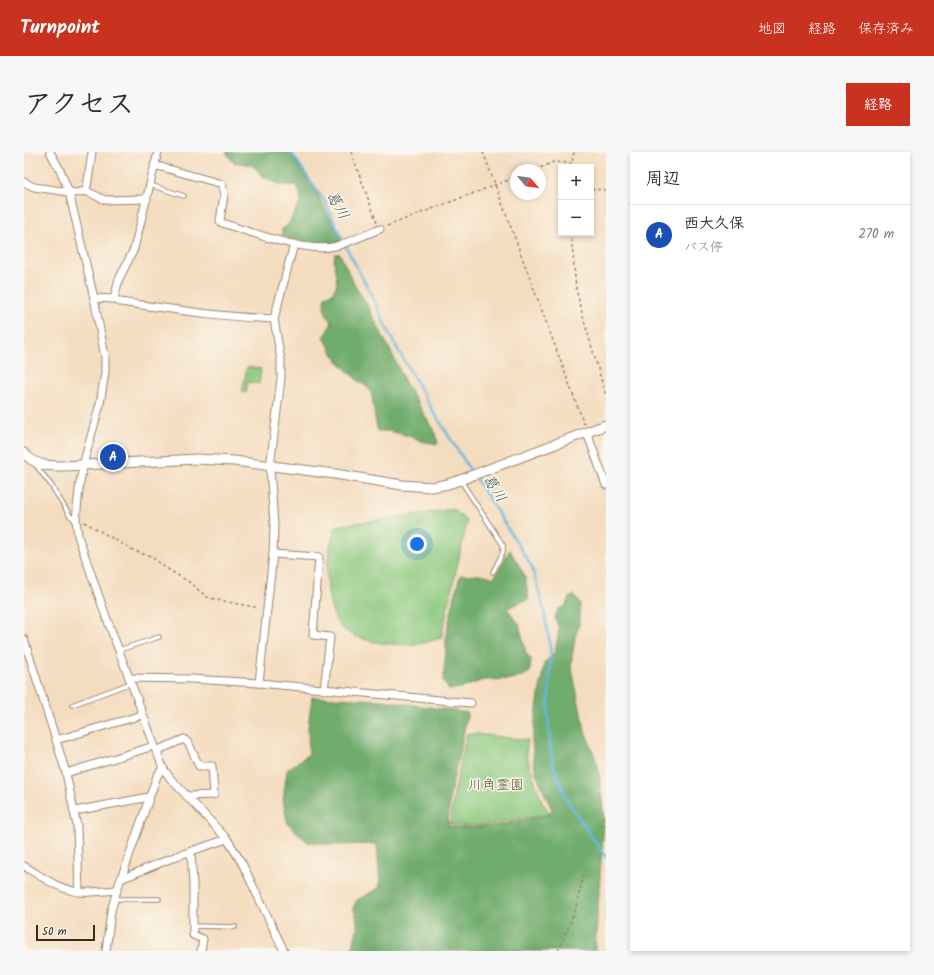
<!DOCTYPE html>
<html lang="ja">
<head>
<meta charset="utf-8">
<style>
	:root { --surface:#fff; --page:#f7f7f7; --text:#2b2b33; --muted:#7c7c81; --line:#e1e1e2; --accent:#c8321e }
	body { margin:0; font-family:Kalam,"Klee One",sans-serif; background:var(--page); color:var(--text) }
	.controls { position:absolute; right:12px; top:12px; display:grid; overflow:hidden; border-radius:0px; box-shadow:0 2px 6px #0003 }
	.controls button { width:36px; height:36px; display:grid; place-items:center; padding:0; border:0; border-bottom:1px solid var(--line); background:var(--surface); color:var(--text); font:20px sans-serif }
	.compass { position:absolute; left:486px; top:12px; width:36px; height:36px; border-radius:50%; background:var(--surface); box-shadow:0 2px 6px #0003; rotate:119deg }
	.scale { position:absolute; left:12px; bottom:10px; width:59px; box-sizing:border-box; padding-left:4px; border:2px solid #3b2a1e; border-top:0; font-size:11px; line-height:14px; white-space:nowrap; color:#3b2a1e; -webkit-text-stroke:3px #fbf7ec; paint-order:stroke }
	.you { position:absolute; left:393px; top:392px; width:14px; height:14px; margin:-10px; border:3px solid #fff; border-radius:50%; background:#1a73e8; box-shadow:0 0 0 6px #1a73e833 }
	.badge { display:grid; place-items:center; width:26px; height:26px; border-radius:50%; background:var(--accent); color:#fff; font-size:13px; font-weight:700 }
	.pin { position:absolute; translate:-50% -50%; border:2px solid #fff; box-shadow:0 1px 4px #0006 }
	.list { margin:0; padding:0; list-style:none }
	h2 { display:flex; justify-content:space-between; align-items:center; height:52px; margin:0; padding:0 16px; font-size:17px }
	h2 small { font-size:13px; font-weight:400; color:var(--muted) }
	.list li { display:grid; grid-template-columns:26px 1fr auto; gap:12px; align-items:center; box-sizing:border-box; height:60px; padding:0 16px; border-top:1px solid var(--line) }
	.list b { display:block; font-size:15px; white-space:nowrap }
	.list p { margin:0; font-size:13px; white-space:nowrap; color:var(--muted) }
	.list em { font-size:13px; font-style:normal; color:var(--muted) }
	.map { position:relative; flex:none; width:582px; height:799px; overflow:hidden; border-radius:0px }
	header { display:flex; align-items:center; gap:24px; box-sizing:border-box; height:56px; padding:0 20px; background:var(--accent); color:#fff }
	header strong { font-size:19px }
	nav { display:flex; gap:22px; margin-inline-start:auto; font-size:14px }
	.intro { display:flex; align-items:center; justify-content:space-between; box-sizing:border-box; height:96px; padding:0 24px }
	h1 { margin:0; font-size:28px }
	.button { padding:10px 18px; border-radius:0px; background:var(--accent); color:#fff; font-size:14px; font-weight:700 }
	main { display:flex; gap:24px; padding:0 24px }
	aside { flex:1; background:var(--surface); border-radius:0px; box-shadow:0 2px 6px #0003 }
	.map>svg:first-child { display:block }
</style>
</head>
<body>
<header>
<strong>Turnpoint</strong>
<nav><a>地図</a><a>経路</a><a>保存済み</a></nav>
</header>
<div class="intro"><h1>アクセス</h1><a class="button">経路</a></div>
<main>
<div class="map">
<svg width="582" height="799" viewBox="0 0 582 799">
	<rect width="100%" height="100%" fill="#fbf7ec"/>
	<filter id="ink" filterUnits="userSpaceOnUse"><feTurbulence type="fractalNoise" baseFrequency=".025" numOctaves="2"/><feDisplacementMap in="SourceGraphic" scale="8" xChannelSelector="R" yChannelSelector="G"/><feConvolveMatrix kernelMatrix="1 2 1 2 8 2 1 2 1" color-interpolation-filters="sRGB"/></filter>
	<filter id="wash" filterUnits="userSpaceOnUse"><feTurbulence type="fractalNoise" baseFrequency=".012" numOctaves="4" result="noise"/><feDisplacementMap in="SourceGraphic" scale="16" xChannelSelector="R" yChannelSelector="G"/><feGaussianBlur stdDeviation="0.9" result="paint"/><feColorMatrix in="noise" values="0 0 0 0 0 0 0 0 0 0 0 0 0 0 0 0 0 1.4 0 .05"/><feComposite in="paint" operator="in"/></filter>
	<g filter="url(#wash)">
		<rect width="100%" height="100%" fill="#f4dcbe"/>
		<!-- green -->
		<g fill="#8bc77d" stroke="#63784e">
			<polygon points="223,215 237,217 235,232 224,230 222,241 218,240"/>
			<path d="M 430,357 L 443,370 L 417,486 C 410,488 401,491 393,492 C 372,494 333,491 317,475 C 303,460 301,421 305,401 C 306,392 309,383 312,374 Z"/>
			<polygon points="443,581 504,588 502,601 512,633 518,649 526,662 461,673 445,674 426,672 430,642"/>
		</g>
		<!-- forest -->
		<g fill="#70ac6c" stroke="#566b45">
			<polygon points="202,0 265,0 290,36 314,81 316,85 316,90 297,92 273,88 268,89 258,83 258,77 263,74 277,49 276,40 272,33 257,33 239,24 228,13 209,10"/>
			<path d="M 311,102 L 316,102 L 328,128 L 342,151 L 370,206 L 381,230 L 411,281 L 414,292 L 397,289 L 388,285 L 377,282 L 365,279 L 354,279 C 350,269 350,244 345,237 C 342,234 337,231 333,228 C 316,212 309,205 300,184 L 308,171 C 300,160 299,157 301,144 L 309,141 L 313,132 L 310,109 Z"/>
			<polygon points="486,398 501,424 505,447 483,456 495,472 502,501 507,507 506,520 492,527 459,528 441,535 425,538 419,529 422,498 422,482 436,423 462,423 470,426"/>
			<path d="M 550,443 L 556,452 L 556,470 L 551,485 L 547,513 L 561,579 L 574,613 L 580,667 L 571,799 L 327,799 C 332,783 337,772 329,756 L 333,748 L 356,735 L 353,692 L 312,693 L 284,690 L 264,672 L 259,649 L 263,618 L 285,602 L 284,575 L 288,545 L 358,548 L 444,561 L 426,642 L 424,674 C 458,679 491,670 524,663 L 528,658 L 511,619 L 508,589 L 520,511 L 531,500 L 535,478 L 531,465 L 534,457 L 541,455 L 545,446 Z"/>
		</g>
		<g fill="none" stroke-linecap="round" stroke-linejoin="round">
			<!-- stream -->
			<g stroke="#61b8de" stroke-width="2.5">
				<polyline points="267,0 301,50 322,95 344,136 369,189 409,259 448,321"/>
				<polyline points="451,325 462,342 508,415 520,458 527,500 524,564 526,594 529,612 544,650 582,705"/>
			</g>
		</g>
	</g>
	<g filter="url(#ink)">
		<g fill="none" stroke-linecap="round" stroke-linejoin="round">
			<!-- service casing -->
			<g stroke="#98836e" stroke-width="5.5">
				<g id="service">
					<polyline points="126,33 160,44"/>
					<polyline points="11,312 27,333 46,364 52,368"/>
					<polyline points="437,329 479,393 479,400 469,420"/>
					<polyline points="95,498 135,485"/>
					<polyline points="48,553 107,531"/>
					<polyline points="91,747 135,747"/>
					<polyline points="169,774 211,775"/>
				</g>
			</g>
			<!-- minor casing -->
			<g stroke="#98836e" stroke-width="9">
				<g id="minor">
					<polyline points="26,0 36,18 45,40 70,146 81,205 81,220 76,252 59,313 55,337 52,368 54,384 80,459 139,616 146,626 203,687 218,711 260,799"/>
					<path d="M 130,13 L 198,32 L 200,43 L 196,69 L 198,71 C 227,80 284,102 312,94 C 327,90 342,82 356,77"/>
					<polyline points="0,30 10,35 52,41 62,39 81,48 123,47"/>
					<polyline points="62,39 65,22 68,0"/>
					<path d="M 70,146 L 90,147 L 96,150 C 147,157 198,165 250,167"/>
					<polyline points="90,147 95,127 110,97 134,0"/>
					<polyline points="563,281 582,333"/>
					<polyline points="249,402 295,405 289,483 306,485 300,538"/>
					<polyline points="0,487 32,588"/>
					<polyline points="105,526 167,527 235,531 447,551"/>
					<polyline points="235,531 249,402 250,373 246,315 257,227 257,208 250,167 270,92"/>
					<polyline points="132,599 160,587 165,592 175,614 188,614 190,643 163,644"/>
					<polyline points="42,621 130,594"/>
					<polyline points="51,659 125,645"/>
					<polyline points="167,700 169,733 169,783 179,787 177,799"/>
					<path d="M 0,714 C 17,724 35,738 56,740 C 68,741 81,739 93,738"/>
					<polyline points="97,727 153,704 203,687"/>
					<polyline points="55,740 53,674 42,621 32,588 118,563"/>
					<polyline points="82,799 87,759 93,738 133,624 139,616"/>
				</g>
			</g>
			<!-- tertiary casing -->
			<g stroke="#98836e" stroke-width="11">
				<path id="tertiary" d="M 0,301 C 11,314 24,314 40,314 L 173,307 L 210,309 L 311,322 L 378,333 L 408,335 L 424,332 L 436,328 L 582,273"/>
			</g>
			<!-- path -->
			<g stroke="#98836e" stroke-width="1.5" stroke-dasharray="3 3" stroke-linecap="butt">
				<polyline points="327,0 353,71"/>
				<polyline points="459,0 560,272"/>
				<polyline points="547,15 550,0"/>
				<polyline points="511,18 530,10 547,11"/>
				<polyline points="567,37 582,38"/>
				<polyline points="363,74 492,25"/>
				<polyline points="547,81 552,137 561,172 582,244"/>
				<polyline points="60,370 109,398 119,402 125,403 142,416 165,430 183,445 194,448 235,456"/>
				<polyline points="534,799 551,759 562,714"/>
			</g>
			<!-- service -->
			<use href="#service" stroke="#fff" stroke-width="3.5"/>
			<!-- minor -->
			<use href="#minor" stroke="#fff" stroke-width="7"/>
			<!-- tertiary -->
			<use href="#tertiary" stroke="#fff" stroke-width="9"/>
		</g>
	</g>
	<g text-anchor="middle" stroke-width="3" stroke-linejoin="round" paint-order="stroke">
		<!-- park labels -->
		<g font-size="14" fill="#53593a" stroke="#fbf7ec">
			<text x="472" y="637">川角霊園</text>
		</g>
		<!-- water labels -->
		<g font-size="15" font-style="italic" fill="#485c61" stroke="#fbf7ec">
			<text transform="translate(314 53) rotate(61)" y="5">葛川</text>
			<text transform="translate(471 336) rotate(58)" y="5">葛川</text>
		</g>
	</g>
</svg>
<div class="controls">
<button>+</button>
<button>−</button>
</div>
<svg class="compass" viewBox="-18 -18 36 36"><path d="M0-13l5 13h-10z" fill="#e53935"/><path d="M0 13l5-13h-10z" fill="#7c7c81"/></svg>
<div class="scale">50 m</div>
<div class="you"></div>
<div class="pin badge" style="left:89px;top:305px;background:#1a4fb4">A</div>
</div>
<aside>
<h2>周辺<small></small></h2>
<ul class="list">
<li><span class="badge" style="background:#1a4fb4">A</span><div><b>西大久保</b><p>バス停</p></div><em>270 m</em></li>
</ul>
</aside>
</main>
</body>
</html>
